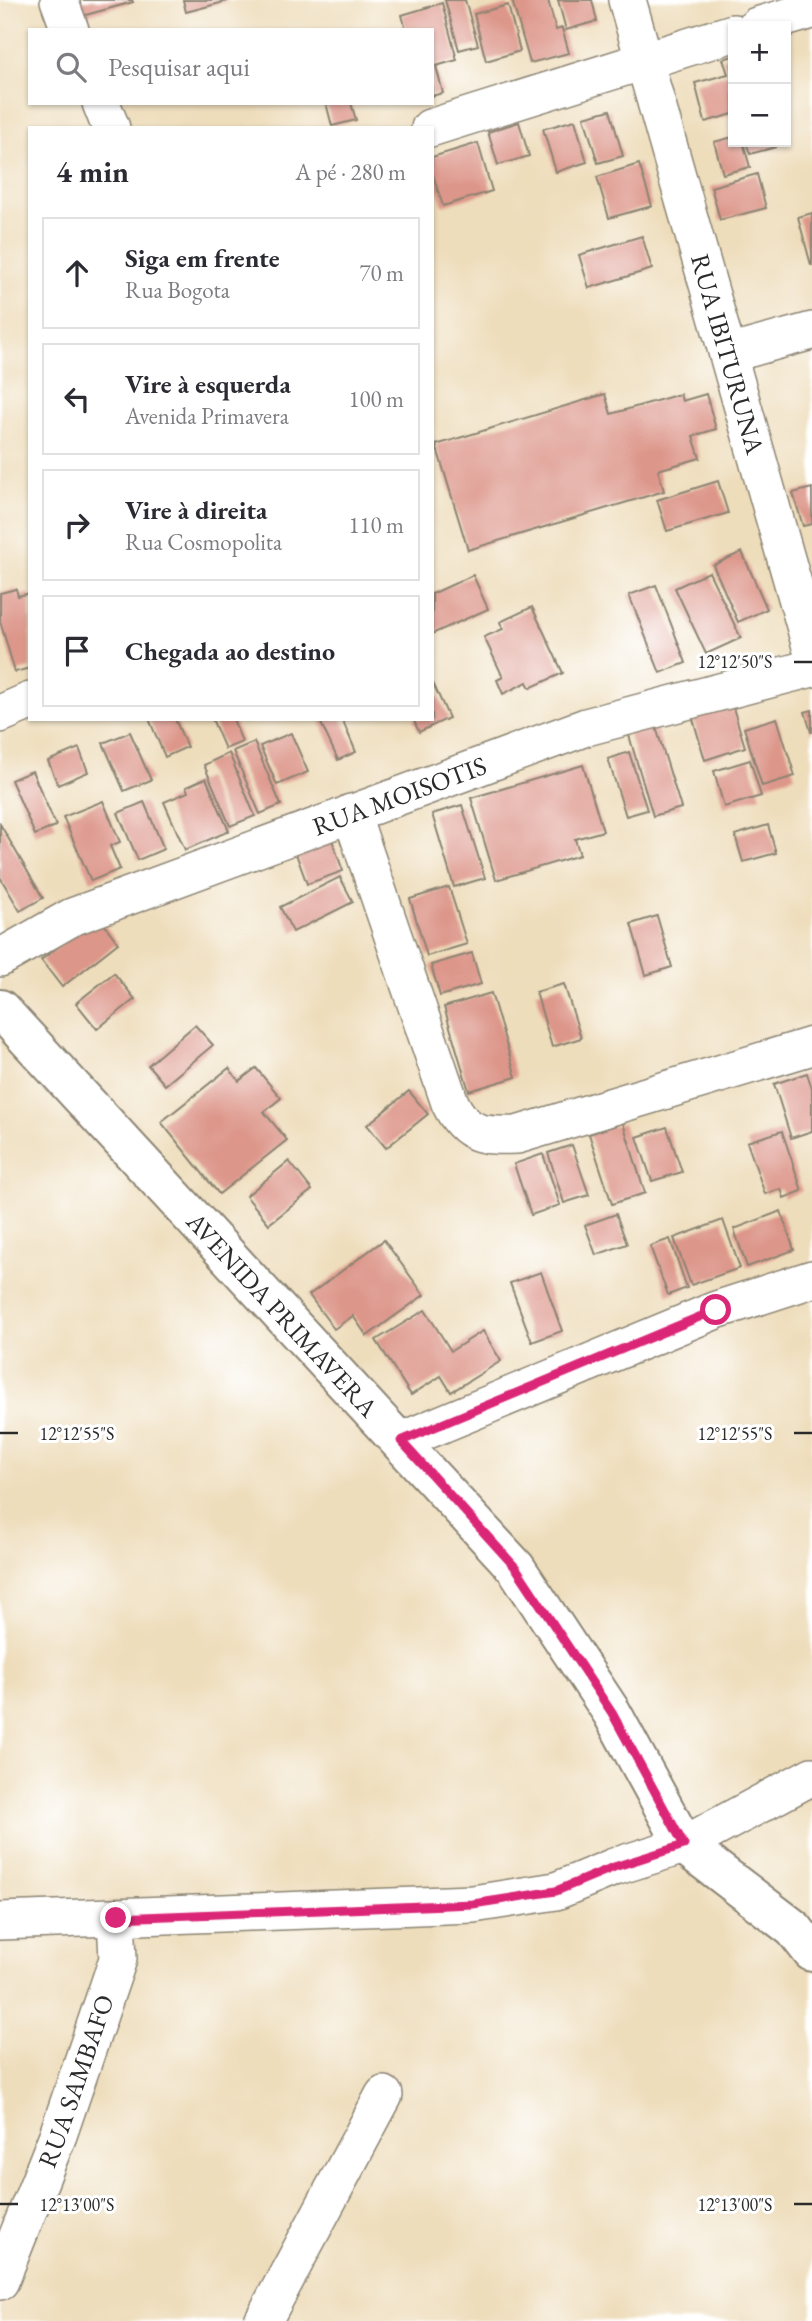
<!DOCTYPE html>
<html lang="pt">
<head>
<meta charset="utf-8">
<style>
	:root { --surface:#fff; --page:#f7f7f7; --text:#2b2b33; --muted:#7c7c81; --line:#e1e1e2 }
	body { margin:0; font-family:"EB Garamond",serif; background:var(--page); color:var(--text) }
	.controls { position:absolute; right:21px; top:21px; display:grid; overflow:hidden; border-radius:0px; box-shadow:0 2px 5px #0004 }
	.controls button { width:63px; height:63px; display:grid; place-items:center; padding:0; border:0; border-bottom:2px solid var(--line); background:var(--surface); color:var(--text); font:35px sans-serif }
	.stop { position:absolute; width:21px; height:21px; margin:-16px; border:5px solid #db2777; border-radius:50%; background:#fff }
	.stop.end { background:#db2777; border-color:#fff; box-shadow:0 2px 7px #0008 }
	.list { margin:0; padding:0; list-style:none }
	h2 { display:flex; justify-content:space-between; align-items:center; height:91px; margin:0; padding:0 28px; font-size:30px }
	h2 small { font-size:23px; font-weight:400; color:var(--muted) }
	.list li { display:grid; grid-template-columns:46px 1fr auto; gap:21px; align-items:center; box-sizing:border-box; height:112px; margin:0 14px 14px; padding:0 14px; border:2px solid var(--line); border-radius:0px }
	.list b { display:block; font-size:26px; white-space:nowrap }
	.list p { margin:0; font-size:23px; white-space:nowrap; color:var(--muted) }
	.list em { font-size:23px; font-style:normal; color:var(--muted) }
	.icon { flex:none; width:38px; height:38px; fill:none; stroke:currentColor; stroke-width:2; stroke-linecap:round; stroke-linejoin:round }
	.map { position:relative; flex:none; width:812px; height:2321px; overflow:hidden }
	.search { position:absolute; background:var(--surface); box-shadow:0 2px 5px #0004; left:28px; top:28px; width:406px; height:77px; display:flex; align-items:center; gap:18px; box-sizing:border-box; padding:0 24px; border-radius:0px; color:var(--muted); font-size:26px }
	.panel { position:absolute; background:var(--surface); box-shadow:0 2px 5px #0004; left:28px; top:126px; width:406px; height:595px; border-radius:0px }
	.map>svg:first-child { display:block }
</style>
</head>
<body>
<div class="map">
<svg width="812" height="2321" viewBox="0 0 812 2321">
	<rect width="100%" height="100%" fill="#fff"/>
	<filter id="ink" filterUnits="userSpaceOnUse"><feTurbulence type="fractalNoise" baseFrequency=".0143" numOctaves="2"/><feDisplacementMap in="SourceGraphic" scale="14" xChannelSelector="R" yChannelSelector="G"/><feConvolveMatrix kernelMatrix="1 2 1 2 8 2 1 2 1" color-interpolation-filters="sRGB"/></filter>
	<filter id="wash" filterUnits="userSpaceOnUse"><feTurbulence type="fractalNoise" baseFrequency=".00686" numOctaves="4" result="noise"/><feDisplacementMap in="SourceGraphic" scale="28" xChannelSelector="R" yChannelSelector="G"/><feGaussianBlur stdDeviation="1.57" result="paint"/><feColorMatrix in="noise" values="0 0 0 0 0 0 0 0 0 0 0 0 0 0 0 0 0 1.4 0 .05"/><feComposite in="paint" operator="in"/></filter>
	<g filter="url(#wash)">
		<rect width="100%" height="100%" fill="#edb"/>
		<g id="blocks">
			<!-- building -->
			<g fill="#dd968a">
				<polygon points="78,0 132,0 133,2 82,16"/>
				<polygon points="183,0 228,0 228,1 186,12"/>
				<polygon points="445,0 465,0 478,45 459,50"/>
				<polygon points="512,0 548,0 556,30 562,28 569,53 530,63"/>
				<polygon points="558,0 592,0 597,21 566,30"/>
				<polygon points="442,3 457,60 436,66 443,93 432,96 432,30 406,30 402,15"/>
				<polygon points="508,5 520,51 486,61 474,14"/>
				<polygon points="733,56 733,114 705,122 695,83 728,74 723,59"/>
				<polygon points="326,103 351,103 356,120 332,126"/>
				<polygon points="610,110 623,156 598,163 584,117"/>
				<polygon points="575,120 587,162 556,172 543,129"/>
				<polygon points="519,122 529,156 498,165 488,132"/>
				<polygon points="733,137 733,142 743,142 750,167 723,174 714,142"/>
				<polygon points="746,142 775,142 776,147 750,154"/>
				<polygon points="478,143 492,191 443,206 432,172 432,157"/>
				<polygon points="639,164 652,206 609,218 597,177"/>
				<polygon points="757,174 766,208 720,220 711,187"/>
				<polygon points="812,213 812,265 811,265 798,217"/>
				<polygon points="642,236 652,269 589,288 579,255"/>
				<polygon points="605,394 611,414 680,394 682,401 706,394 716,429 693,436 700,458 658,470 664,491 468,550 436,445"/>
				<polygon points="718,481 728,513 667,531 657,500"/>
				<polygon points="812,488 812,524 803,526 793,493"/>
				<polygon points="742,552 767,609 738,622 713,565"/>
				<polygon points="709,572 741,638 706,654 675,588"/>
				<polygon points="473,575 488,609 432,634 432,594"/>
				<polygon points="656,585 686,663 660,673 629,595"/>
				<polygon points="16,589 18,596 30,593 30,668 15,672 0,621 0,593"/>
				<polygon points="532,607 563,673 530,688 527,682 503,694 497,680 503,677 484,637 503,629 500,622"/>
				<polygon points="432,681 449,718 419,732 413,719 432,719"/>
				<polygon points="731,701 745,747 705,760 691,712"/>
				<polygon points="812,710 812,732 811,732 805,712"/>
				<polygon points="777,718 795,776 762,786 744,728"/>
				<polygon points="149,719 175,719 187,747 165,757"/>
				<polygon points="212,719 233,719 242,742 225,749"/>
				<polygon points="319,719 342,719 356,752 338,760"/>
				<polygon points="655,724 681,808 653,816 628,732"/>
				<polygon points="130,732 151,780 124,791 103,743"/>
				<polygon points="291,733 308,772 277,785 260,746"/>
				<polygon points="254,742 281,805 260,814 233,751"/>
				<polygon points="79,748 88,772 58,785 48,761"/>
				<polygon points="629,752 647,810 626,816 608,759"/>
				<polygon points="229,753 255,816 230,826 204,765"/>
				<polygon points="750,760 761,796 724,807 714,771"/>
				<polygon points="583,765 603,831 575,839 580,855 496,880 471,798"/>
				<polygon points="32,771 56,826 35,835 11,780"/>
				<polygon points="206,778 229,831 185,850 164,802 188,792 186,787"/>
				<polygon points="103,801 120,842 110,846 120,869 91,881 63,817"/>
				<polygon points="144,802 164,849 138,860 118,813"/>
				<polygon points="462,805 485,878 454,887 432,814"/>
				<polygon points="0,824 43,898 20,911 0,877"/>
				<polygon points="768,825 776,853 743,862 735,835"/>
				<polygon points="331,837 343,871 307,884 295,851"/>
				<polygon points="340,877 353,902 293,932 280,907"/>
				<polygon points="449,887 467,944 427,956 410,899"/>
				<polygon points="98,916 118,943 62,987 41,960"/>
				<polygon points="657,916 672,967 646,975 631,924"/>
				<polygon points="472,953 481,984 440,996 431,965"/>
				<polygon points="114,973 135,999 97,1029 76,1003"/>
				<polygon points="564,984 581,1038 552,1047 536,992"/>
				<polygon points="491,993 516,1077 469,1091 444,1007"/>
				<polygon points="195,1025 213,1045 165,1085 148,1065"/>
				<polygon points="229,1068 239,1081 256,1068 281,1098 264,1112 287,1140 219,1194 161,1122"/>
				<polygon points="807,1073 812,1089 812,1131 791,1138 774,1084"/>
				<polygon points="409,1091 428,1114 386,1148 367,1125"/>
				<polygon points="623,1123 645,1193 612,1204 589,1134"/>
				<polygon points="667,1127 682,1172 652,1181 637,1137"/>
				<polygon points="782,1131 802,1191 784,1198 781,1189 765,1194 747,1142"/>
				<polygon points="572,1145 589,1195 564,1203 548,1153"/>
				<polygon points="543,1154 560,1205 531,1215 514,1164"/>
				<polygon points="289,1161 312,1190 269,1224 246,1196"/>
				<polygon points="781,1211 794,1250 747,1267 734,1229"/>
				<polygon points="616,1214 627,1244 596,1255 585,1225"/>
				<polygon points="723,1220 740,1268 691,1285 674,1238"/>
				<polygon points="670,1239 687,1288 668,1295 650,1246"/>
				<polygon points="384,1240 424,1295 367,1336 353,1316 334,1329 309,1295"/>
				<polygon points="541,1272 562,1331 532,1342 510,1283"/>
				<polygon points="425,1310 451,1351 483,1331 501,1361 451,1392 441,1376 411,1395 376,1340"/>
			</g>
		</g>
	</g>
	<g filter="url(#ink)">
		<use href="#blocks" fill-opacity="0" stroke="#8c8473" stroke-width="2"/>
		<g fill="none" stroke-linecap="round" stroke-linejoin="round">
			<!-- minor casing -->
			<g stroke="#8c8473" stroke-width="40">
				<g id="minor">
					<polyline points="59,0 70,30"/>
					<path id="s1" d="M 627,0 L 812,650"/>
					<polyline points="757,26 812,10"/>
					<polyline points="101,103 111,128"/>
					<polyline points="430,128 733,33"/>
					<polyline points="728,354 812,331"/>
					<polyline points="0,714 30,701"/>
					<path d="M 351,813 L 450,1103 C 466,1136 483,1136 517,1135 L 812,1046"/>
					<path id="s2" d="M 0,958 L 72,917 L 586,727 L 812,668"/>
					<polyline points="401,1441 716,1310 812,1279"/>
					<polyline points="0,1921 473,1904 556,1891 614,1867 684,1845 812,1776"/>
					<path id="s3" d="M 0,2281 L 58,2135 L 118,1959 L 116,1918"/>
					<polyline points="263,2321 384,2095"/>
				</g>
			</g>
			<!-- tertiary casing -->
			<g stroke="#8c8473" stroke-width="42">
				<g id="tertiary">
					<path id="s4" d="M 0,1009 L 516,1568 L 612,1713 L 684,1845 L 794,1929 L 812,1952"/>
				</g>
			</g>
			<!-- minor -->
			<use href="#minor" stroke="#fff" stroke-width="37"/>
			<!-- tertiary -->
			<use href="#tertiary" stroke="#fff" stroke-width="38"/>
		</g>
	</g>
	<g fill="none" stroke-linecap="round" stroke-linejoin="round" filter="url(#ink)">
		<!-- route -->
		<polyline stroke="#db2777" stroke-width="9" points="116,1918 473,1904 556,1891 614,1867 684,1845 612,1713 516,1568 401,1441 716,1310"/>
	</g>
	<!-- ticks -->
	<path fill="none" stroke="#2b2b2b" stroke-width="2.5" d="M 794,662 L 812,662M 0,1433 L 18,1433M 794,1433 L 812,1433M 0,2204 L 18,2204M 794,2204 L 812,2204"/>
	<g text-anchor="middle" stroke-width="6" stroke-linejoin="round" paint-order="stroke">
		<!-- street labels -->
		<g font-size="26" fill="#2b2b2b" stroke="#fff">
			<text dy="9" stroke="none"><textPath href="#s1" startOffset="368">RUA IBITURUNA</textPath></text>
			<text dy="9" stroke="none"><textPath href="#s2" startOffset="432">RUA MOISOTIS</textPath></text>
			<text dy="9" stroke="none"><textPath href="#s4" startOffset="416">AVENIDA PRIMAVERA</textPath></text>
			<text dy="9" stroke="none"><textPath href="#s3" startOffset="214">RUA SAMBAFO</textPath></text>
		</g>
	</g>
	<g font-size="18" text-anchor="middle" fill="#2b2b2b" stroke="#fff" stroke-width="6" stroke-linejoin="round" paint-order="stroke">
		<text x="735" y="668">12°12'50"S</text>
		<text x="77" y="1440">12°12'55"S</text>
		<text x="735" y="1440">12°12'55"S</text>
		<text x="77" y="2211">12°13'00"S</text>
		<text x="735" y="2211">12°13'00"S</text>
	</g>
</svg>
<div class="controls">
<button>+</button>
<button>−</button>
</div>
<div class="stop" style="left:716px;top:1310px"></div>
<div class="stop end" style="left:116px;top:1918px"></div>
<div class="search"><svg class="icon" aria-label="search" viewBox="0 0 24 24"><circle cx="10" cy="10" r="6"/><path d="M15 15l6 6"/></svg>Pesquisar aqui</div>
<section class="panel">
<h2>4 min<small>A pé · 280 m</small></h2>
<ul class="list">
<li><svg class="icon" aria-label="ahead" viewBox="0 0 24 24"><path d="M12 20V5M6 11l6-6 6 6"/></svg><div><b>Siga em frente</b><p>Rua Bogota</p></div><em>70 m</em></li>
<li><svg class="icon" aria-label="left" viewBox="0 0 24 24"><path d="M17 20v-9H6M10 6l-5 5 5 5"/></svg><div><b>Vire à esquerda</b><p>Avenida Primavera</p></div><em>100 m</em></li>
<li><svg class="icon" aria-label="right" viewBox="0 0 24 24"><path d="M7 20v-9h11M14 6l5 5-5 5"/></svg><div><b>Vire à direita</b><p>Rua Cosmopolita</p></div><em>110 m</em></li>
<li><svg class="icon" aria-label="arrive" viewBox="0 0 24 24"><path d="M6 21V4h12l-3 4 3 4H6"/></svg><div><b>Chegada ao destino</b></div></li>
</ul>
</section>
</div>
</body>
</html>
